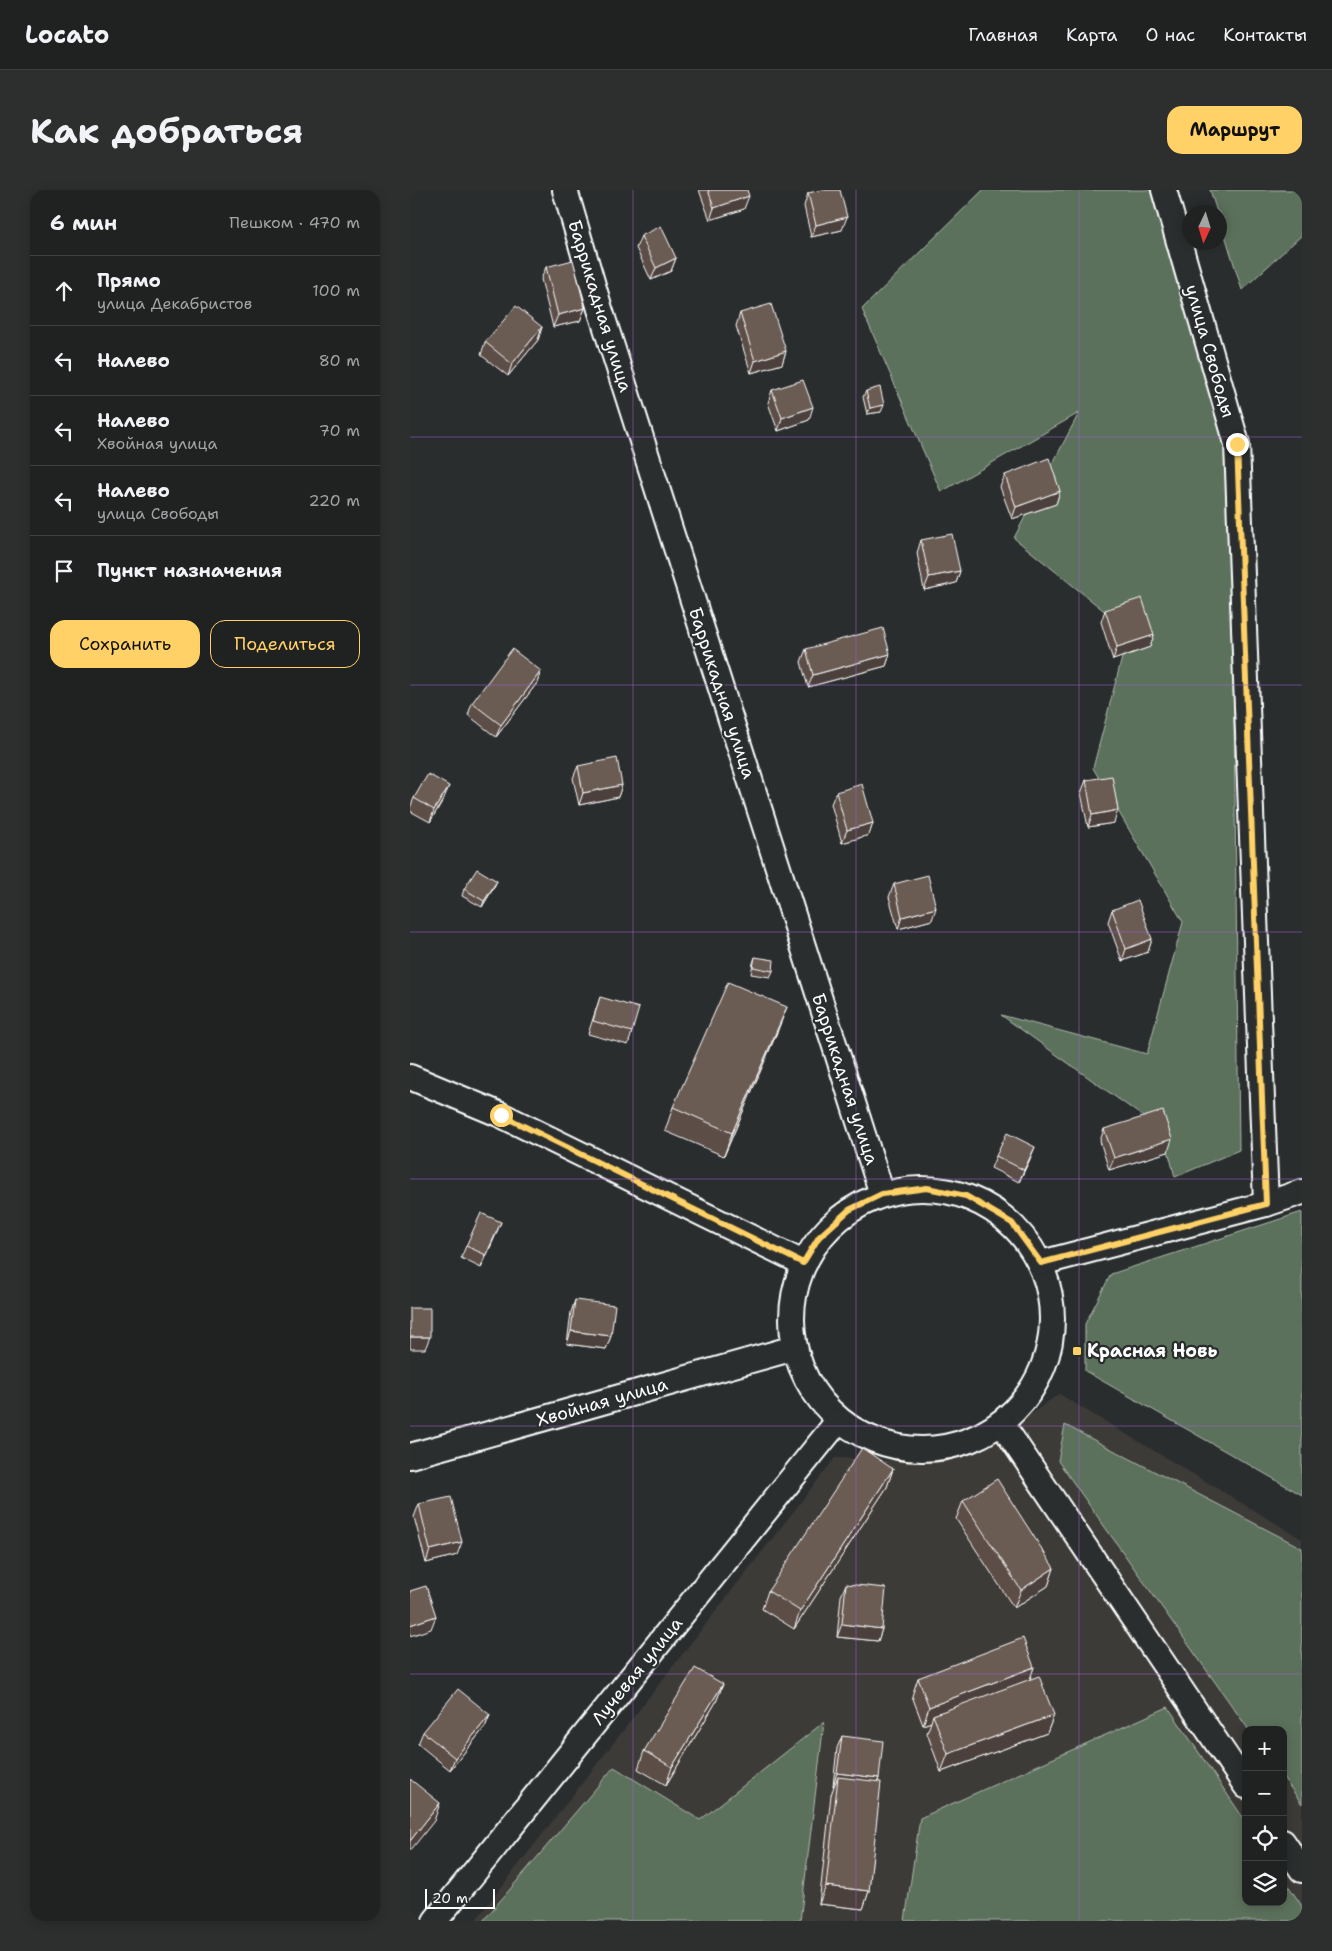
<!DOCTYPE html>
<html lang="ru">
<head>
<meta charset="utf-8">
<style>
	:root { --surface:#202222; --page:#2d2f2f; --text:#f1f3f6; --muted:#a2a4a5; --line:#3d3f40; --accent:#ffd166 }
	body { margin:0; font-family:"Shantell Sans",sans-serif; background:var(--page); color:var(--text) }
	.controls { position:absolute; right:15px; bottom:15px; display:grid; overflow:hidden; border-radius:10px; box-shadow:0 2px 12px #0003 }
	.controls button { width:45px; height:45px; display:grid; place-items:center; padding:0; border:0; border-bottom:1px solid var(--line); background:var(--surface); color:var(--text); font:25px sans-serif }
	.compass { position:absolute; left:772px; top:15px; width:45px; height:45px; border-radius:50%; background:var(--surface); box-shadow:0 2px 12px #0003; rotate:184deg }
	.scale { position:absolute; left:15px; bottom:12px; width:70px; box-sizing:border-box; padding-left:5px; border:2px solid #fff; border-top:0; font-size:14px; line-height:18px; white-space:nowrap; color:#fff; -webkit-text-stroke:4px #2a2d2e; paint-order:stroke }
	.stop { position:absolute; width:15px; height:15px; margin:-11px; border:4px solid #ffd166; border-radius:50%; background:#fff }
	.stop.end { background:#ffd166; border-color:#fff; box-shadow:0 1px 5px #0008 }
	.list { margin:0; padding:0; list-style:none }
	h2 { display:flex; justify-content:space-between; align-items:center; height:65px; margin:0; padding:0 20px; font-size:21px }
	h2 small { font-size:16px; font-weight:400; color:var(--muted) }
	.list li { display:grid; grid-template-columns:32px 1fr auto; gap:15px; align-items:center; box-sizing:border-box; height:70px; padding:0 20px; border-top:1px solid var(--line) }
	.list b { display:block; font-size:19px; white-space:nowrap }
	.list p { margin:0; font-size:16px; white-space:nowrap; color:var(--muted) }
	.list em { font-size:16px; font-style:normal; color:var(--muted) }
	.actions { display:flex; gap:10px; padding:15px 20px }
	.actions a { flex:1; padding:11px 0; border:1px solid var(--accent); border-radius:15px; text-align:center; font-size:18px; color:var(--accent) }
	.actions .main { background:var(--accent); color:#111 }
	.icon { flex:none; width:28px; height:28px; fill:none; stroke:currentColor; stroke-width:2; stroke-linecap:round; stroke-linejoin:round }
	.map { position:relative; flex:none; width:892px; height:1731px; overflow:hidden; border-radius:15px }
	header { display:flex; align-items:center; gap:30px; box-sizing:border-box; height:70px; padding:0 25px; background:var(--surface); border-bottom:1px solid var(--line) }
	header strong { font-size:24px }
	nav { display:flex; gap:28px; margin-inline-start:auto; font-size:18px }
	.intro { display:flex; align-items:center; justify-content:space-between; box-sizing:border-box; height:120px; padding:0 30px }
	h1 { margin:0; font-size:35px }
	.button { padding:12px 22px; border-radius:15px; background:var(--accent); color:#111; font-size:18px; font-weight:700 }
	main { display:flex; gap:30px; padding:0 30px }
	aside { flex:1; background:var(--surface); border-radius:15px; box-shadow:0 2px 12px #0003 }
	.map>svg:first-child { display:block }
</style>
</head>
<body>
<header>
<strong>Locato</strong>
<nav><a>Главная</a><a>Карта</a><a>О нас</a><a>Контакты</a></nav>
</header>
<div class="intro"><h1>Как добраться</h1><a class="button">Маршрут</a></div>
<main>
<aside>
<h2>6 мин<small>Пешком · 470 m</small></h2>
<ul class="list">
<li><svg class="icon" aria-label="ahead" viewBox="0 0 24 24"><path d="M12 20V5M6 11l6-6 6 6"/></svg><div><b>Прямо</b><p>улица Декабристов</p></div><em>100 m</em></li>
<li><svg class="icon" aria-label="left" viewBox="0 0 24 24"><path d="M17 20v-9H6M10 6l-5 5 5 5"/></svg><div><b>Налево</b></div><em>80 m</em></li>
<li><svg class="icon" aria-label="left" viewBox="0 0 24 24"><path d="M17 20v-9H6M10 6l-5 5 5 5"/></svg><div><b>Налево</b><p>Хвойная улица</p></div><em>70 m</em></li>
<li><svg class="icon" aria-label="left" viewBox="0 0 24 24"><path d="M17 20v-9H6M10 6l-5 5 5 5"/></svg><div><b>Налево</b><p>улица Свободы</p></div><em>220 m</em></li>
<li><svg class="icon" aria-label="arrive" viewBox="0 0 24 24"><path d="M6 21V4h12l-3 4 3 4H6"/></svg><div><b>Пункт назначения</b></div></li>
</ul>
<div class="actions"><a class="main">Сохранить</a><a>Поделиться</a></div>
</aside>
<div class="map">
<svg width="892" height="1731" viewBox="0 0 892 1731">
	<rect width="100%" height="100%" fill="#2a2d2e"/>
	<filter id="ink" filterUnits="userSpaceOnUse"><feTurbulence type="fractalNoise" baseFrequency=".02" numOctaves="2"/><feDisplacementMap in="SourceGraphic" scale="10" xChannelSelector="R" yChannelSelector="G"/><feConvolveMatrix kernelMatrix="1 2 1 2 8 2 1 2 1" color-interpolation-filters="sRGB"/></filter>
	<g filter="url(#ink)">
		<!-- built -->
		<path fill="#3e3b39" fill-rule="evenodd" d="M 649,1204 L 892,1349 L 892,1731 L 65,1731 L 425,1268 L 499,1271 L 574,1257 ZM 836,1540 L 873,1540 L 873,1712 L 836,1712 Z"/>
		<!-- green -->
		<g fill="#5b715c" stroke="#adb8ae">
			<polygon points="573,0 740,0 821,265 829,960 765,987 753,941 591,825 737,864 773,732 683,578 719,441 604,348 669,223 531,302 452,119"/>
			<polygon points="800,0 892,0 892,45 832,100 810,29 809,22 807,22"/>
			<polygon points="892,1022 892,1305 675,1181 675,1134 701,1084"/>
			<polygon points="655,1235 892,1358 892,1614 873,1587 873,1540 839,1540 648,1271"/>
			<polygon points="758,1517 836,1632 836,1712 873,1712 873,1688 892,1716 892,1731 495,1731 510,1628"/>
			<polygon points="414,1532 390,1731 73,1731 204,1577 290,1630"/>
		</g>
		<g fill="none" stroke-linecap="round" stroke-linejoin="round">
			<!-- minor casing -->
			<g stroke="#fff" stroke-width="28">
				<g id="minor">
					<polyline points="155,0 190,119 472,1004"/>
					<polyline points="754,0 827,254 856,1014"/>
					<polyline points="0,887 91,925 393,1073"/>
					<circle cx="512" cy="1129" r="130"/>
					<polyline points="631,1073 856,1014 892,1002"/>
					<polyline points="592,1234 836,1596"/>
					<polyline points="0,1266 384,1158"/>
					<polyline points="873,1652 892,1680"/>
					<polyline points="25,1731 428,1231"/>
				</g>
			</g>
			<!-- minor -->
			<use href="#minor" stroke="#2a2d2e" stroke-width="24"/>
		</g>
		<!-- wall -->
		<g fill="#5c4e47" stroke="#fff">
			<polygon points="289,0 337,0 334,19 300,30"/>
			<polygon points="398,3 432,40 401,47 394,16"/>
			<polygon points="231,46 266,68 261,81 241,90 226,58"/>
			<polygon points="136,77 175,118 170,131 143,137 131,89"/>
			<polygon points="330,123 376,161 372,174 341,183 326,136"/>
			<polygon points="132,137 128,150 98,186 71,165 75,152"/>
			<polygon points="362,200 399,230 368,241 358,213"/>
			<polygon points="456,201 471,222 457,224 453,207"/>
			<polygon points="595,285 650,301 646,314 602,329 590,297"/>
			<polygon points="511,350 550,381 546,393 514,400 507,363"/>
			<polygon points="695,420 744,445 740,457 703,470 691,432"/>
			<polygon points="396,459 480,464 476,476 398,497 391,472"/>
			<polygon points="131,481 127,493 86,547 58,525 62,513"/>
			<polygon points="168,576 212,595 208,607 169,615 163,588"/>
			<polygon points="676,590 704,633 678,637 671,603"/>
			<polygon points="426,602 463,633 459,645 432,653 421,614"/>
			<polygon points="4,608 34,608 20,632 0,621 0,618"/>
			<polygon points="484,694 522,730 488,739 479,707"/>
			<polygon points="84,697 72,717 52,706 54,699"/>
			<polygon points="702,720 742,749 738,762 712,771 698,732"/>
			<polygon points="345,767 363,781 360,787 341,784 343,773"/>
			<polygon points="190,807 222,842 218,855 178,844"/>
			<polygon points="368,840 314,966 255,941 263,917"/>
			<polygon points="694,939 758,962 699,980 690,951"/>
			<polygon points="586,966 620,969 609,992 581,978"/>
			<polygon points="86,1044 71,1078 51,1068 56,1056"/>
			<polygon points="165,1110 201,1146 196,1159 157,1154 161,1122"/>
			<polygon points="483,1279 477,1297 384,1439 352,1419 358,1401"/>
			<polygon points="553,1311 644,1378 638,1396 604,1418 546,1329"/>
			<polygon points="9,1314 47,1365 16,1373 4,1327"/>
			<polygon points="436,1394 472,1439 468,1451 427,1447 431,1406"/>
			<polygon points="624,1477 620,1489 644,1525 637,1543 531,1582 517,1543 521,1532 513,1535 502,1506 508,1488"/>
			<polygon points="313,1494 306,1512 256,1595 228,1579 234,1561"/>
			<polygon points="80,1525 75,1537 40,1580 8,1554 13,1542"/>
			<polygon points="432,1546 469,1588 468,1591 459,1701 453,1719 409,1714 421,1605 424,1596 423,1596 427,1558"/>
		</g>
		<!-- shaded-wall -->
		<g fill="#4b403a" stroke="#fff">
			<polygon points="339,6 334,19 300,30 304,18"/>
			<polygon points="437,27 432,40 401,47 406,35"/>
			<polygon points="266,68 261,81 241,90 246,78"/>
			<polygon points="175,118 170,131 143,137 148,125"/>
			<polygon points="132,137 128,150 98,186 102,174"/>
			<polygon points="376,161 372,174 341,183 345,171"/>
			<polygon points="474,215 471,222 457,224 460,218"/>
			<polygon points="403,217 399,230 368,241 372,228"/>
			<polygon points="650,301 646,314 602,329 606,317"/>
			<polygon points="550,381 546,393 514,400 519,387"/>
			<polygon points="744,445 740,457 703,470 707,457"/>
			<polygon points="480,464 476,476 398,497 403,485"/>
			<polygon points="131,481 127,493 86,547 91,535"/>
			<polygon points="212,595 208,607 169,615 173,603"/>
			<polygon points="39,596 34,608 20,632 24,620"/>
			<polygon points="708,620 704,633 678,637 682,625"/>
			<polygon points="463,633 459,645 432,653 437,640"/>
			<polygon points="87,691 84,697 72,717 74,711"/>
			<polygon points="526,718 522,730 488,739 492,727"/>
			<polygon points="742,749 738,762 712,771 716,759"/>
			<polygon points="377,817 368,840 314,966 322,943"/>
			<polygon points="762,949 758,962 699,980 704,968"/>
			<polygon points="625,957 620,969 609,992 614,980"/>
			<polygon points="91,1032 86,1044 71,1078 76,1065"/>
			<polygon points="161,1141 201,1146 196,1159 157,1154"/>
			<polygon points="0,1147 20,1147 15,1159 0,1159"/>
			<polygon points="483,1279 477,1297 384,1439 390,1421"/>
			<polygon points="52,1352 47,1365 16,1373 20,1360"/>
			<polygon points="644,1378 638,1396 604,1418 611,1400"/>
			<polygon points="26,1426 21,1439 0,1446 0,1435"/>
			<polygon points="432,1434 472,1439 468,1451 427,1447"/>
			<polygon points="624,1477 618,1495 523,1525 521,1532 513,1535 519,1517"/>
			<polygon points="313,1494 306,1512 256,1595 262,1577"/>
			<polygon points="80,1525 75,1537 40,1580 45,1568"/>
			<polygon points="644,1525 637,1543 531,1582 538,1564"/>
			<polygon points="427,1583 469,1588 464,1601 428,1587 424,1596 423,1596"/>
			<polygon points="30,1613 24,1631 0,1661 0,1651"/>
			<polygon points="416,1696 459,1701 453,1719 409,1714"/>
		</g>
		<!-- building -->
		<g fill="#6b5b53" stroke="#fff">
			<polygon points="298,0 337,0 339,6 304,18"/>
			<polygon points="412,0 430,0 437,27 406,35 398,3"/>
			<polygon points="251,36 266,68 246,78 231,46"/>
			<polygon points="163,70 175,118 148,125 136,77"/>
			<polygon points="361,114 376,161 345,171 330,123"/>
			<polygon points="106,116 132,137 102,174 75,152"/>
			<polygon points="393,190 403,217 372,228 362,200"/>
			<polygon points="470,197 474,215 460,218 456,201"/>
			<polygon points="639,268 650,301 606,317 595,285"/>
			<polygon points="542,344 550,381 519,387 511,350"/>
			<polygon points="732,408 744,445 707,457 695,420"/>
			<polygon points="473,438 480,464 403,485 396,459"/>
			<polygon points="102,459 131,481 91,535 62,513"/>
			<polygon points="207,568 212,595 173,603 168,576"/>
			<polygon points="18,584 39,596 24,620 4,608"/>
			<polygon points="702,586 708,620 682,625 676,590"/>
			<polygon points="452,594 463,633 437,640 426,602"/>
			<polygon points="67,679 87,691 74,711 54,699"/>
			<polygon points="518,685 526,718 492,727 484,694"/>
			<polygon points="728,710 742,749 716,759 702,720"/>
			<polygon points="345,767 364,770 363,781 343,777"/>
			<polygon points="318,792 377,817 322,943 263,917"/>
			<polygon points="190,807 229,818 222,842 183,831"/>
			<polygon points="753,921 762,949 704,968 694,939"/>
			<polygon points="597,943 625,957 614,980 586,966"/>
			<polygon points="71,1023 91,1032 76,1065 56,1056"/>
			<polygon points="165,1110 205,1115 201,1146 161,1141"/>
			<rect x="0" y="1118" width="20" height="29"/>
			<polygon points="452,1258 483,1279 390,1421 358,1401"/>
			<polygon points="587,1289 644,1378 611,1400 553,1311"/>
			<polygon points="41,1307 52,1352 20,1360 9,1314"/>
			<polygon points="436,1394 476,1398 472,1439 432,1434"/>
			<polygon points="16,1396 26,1426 0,1435 0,1401"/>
			<polygon points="613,1448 624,1477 519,1517 508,1488"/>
			<polygon points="285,1478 313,1494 262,1577 234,1561"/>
			<polygon points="629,1486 644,1525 538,1564 523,1525"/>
			<polygon points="48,1499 80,1525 45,1568 13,1542"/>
			<polygon points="432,1546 473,1551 469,1588 427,1583"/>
			<polygon points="428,1587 471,1592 459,1701 416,1696"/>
			<polygon points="0,1589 30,1613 0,1651"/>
		</g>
	</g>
	<g fill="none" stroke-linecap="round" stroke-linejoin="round" filter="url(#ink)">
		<!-- route -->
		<polyline stroke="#ffd166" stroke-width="6" points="91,925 393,1073 409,1047 439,1020 472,1004 517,998 556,1006 602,1033 631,1073 856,1014 827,254"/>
	</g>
	<!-- grid -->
	<path fill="none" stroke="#9c61cf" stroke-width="1" stroke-opacity="0.55" d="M 223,0 L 223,1731M 446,0 L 446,1731M 669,0 L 669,1731M 0,247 L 892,247M 0,495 L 892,495M 0,742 L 892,742M 0,989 L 892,989M 0,1236 L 892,1236M 0,1484 L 892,1484"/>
	<!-- markers -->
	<rect fill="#ffd166" stroke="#2a2d2e" stroke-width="2" x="662" y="1156" width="10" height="10" rx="2.5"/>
	<g text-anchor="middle" stroke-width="4.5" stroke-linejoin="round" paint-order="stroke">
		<!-- street labels -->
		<g font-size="18" fill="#fff" stroke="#2a2d2e">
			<text transform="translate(190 116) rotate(73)" y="6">Баррикадная улица</text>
			<text transform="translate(800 161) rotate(74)" y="6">улица Свободы</text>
			<text transform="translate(312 503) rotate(72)" y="6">Баррикадная улица</text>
			<text transform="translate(435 889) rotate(72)" y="6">Баррикадная улица</text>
			<text transform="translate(192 1212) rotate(-16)" y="6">Хвойная улица</text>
			<text transform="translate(227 1481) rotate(-51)" y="6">Лучевая улица</text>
		</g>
		<!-- poi labels -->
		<g font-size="18" font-weight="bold" fill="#fff" stroke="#2a2d2e" text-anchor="start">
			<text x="677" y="1167">Красная Новь</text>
		</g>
	</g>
</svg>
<div class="controls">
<button>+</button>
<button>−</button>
<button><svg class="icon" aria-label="locate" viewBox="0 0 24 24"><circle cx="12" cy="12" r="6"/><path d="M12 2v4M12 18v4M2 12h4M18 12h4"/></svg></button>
<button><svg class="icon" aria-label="layers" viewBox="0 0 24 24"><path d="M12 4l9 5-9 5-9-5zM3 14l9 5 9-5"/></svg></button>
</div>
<svg class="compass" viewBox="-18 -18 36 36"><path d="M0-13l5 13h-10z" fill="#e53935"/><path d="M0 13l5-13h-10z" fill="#a2a4a5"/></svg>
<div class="scale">20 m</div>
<div class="stop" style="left:91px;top:925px"></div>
<div class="stop end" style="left:827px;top:254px"></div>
</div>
</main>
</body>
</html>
